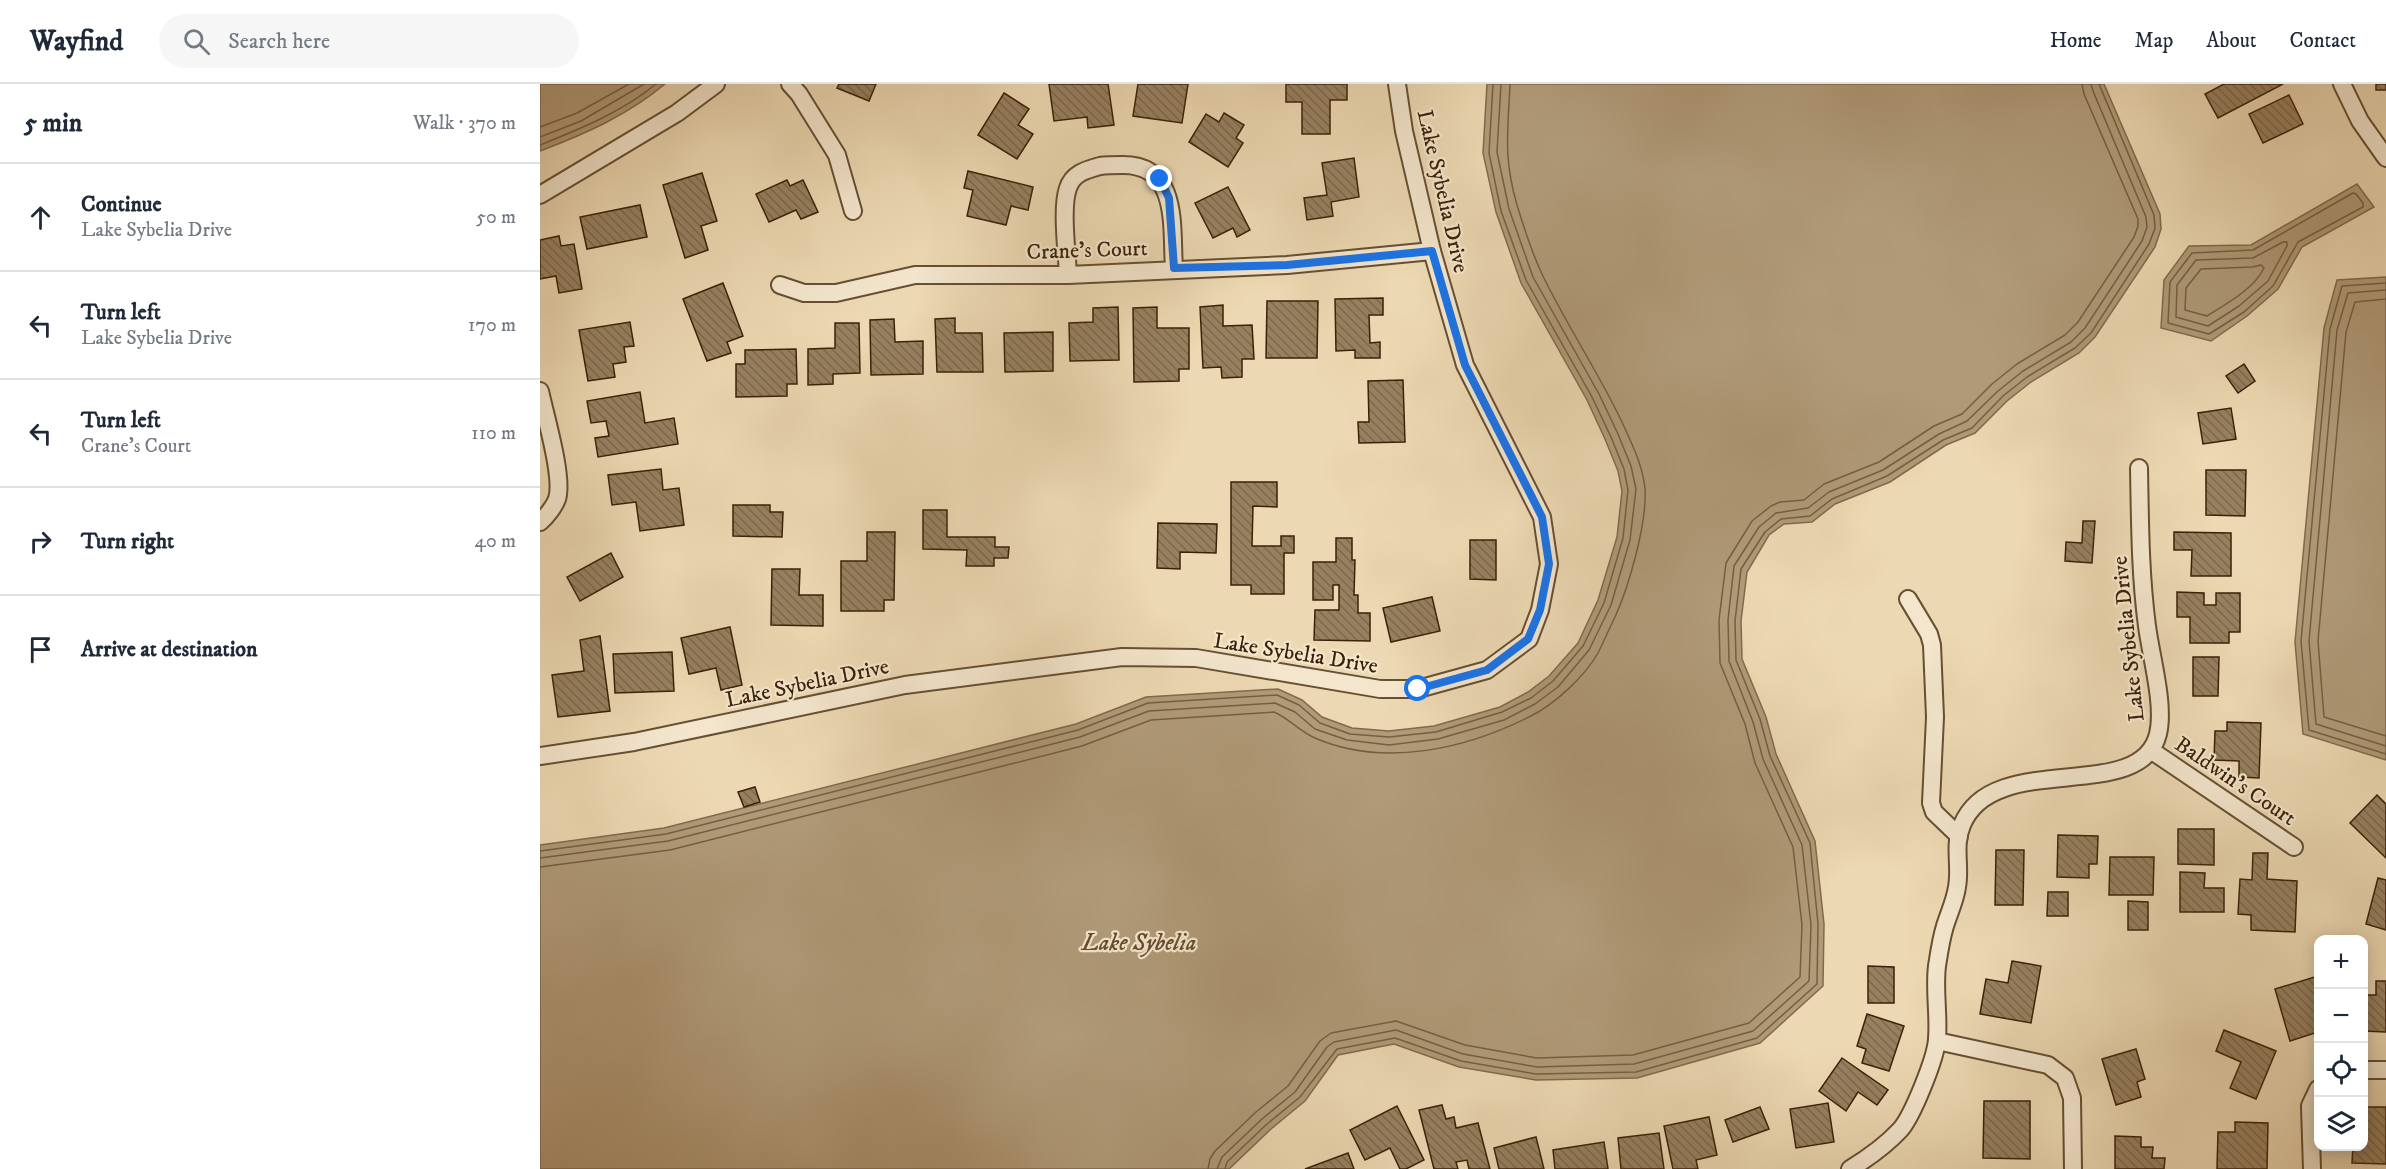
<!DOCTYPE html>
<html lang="en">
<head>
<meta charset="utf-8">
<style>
	:root { --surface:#fff; --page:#f6f6f7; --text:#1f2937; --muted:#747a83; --line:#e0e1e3 }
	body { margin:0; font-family:"IM FELL DW Pica",serif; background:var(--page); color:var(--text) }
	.controls { position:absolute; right:18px; bottom:18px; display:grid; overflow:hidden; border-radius:12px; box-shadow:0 3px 15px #0003 }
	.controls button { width:54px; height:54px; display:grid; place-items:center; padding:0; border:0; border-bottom:2px solid var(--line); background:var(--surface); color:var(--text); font:30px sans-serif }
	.stop { position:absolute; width:18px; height:18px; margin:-14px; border:4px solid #1a73e8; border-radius:50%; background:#fff }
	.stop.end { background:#1a73e8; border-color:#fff; box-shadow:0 2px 6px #0008 }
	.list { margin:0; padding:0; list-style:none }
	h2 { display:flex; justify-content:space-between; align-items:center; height:78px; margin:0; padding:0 24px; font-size:26px }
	h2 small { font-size:20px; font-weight:400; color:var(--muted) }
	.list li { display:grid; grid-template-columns:39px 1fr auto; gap:18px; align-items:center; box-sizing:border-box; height:108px; padding:0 24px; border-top:2px solid var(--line) }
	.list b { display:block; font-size:22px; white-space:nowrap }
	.list p { margin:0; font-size:20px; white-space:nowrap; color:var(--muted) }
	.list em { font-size:20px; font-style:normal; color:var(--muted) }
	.icon { flex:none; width:33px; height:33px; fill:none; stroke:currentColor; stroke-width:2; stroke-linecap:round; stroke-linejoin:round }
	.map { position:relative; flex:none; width:1846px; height:1085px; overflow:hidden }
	header { display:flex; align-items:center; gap:36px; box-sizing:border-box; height:84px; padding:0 30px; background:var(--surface); border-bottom:2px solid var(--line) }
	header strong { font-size:28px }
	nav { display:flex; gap:33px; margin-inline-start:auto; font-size:21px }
	.search { width:420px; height:54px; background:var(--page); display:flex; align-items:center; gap:15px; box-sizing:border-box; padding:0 21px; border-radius:33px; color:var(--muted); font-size:22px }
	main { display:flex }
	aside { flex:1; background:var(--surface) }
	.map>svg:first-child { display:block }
</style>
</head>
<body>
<header>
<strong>Wayfind</strong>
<div class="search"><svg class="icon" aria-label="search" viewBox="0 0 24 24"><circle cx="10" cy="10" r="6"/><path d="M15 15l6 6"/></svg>Search here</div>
<nav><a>Home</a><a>Map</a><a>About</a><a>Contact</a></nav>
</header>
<main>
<aside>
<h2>5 min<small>Walk · 370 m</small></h2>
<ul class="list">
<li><svg class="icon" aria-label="ahead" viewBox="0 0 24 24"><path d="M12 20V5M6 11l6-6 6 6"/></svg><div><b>Continue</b><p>Lake Sybelia Drive</p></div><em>50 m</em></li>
<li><svg class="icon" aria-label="left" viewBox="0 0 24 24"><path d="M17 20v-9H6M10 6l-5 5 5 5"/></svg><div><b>Turn left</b><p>Lake Sybelia Drive</p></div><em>170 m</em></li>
<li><svg class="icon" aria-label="left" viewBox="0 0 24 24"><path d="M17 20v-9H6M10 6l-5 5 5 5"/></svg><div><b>Turn left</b><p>Crane's Court</p></div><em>110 m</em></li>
<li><svg class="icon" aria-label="right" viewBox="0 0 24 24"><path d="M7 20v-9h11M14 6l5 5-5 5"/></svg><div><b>Turn right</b></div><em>40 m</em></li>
<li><svg class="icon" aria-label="arrive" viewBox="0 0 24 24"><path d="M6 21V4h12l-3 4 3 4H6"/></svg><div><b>Arrive at destination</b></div></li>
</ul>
</aside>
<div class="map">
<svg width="1846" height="1085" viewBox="0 0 1846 1085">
	<defs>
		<pattern id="building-back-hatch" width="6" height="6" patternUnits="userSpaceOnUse" patternTransform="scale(1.5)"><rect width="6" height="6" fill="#978060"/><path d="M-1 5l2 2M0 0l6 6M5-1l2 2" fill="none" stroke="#7c684d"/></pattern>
	</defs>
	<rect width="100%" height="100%" fill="#ecd8b2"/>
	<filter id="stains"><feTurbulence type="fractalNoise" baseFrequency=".00333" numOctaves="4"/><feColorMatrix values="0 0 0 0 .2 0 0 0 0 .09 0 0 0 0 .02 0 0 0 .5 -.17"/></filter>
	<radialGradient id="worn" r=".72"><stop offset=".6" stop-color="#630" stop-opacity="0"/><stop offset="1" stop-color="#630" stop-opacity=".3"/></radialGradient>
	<!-- water -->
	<g fill="#b09a78" stroke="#816a4b" stroke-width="1.5">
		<path d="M 0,0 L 125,0 C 88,31 45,50 0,67 Z"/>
		<polygon points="947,0 1564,0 1620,130 1621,145 1615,163 1555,253 1539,269 1491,298 1467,317 1435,349 1406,361 1350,398 1295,420 1272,438 1244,440 1229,451 1207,488 1201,537 1202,575 1226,633 1236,670 1275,757 1284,840 1283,902 1220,959 1097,994 996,996 919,983 854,960 798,971 765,1017 731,1045 689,1085 0,1085 0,761 124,744 536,640 606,613 738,605 762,616 782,633 812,644 849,647 894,642 960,623 988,608 1009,592 1038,559 1058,516 1077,453 1082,407 1078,387 1065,355 1047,316 981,199 956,128 943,69"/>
		<polygon points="1817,100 1834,123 1762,163 1738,205 1707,232 1671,257 1621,244 1624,196 1649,162 1711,161"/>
		<polygon points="1846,193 1846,676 1763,650 1755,558 1784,244 1797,196"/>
	</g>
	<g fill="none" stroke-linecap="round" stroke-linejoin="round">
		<!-- shore -->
		<g stroke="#765e40" stroke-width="1.5">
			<polyline points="0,43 37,29 89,0"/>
			<polyline points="0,53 41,37 104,0"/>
			<path d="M 0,61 C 40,45 82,28 116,0"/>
			<polygon points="1813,109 1816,110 1823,119 1823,123 1758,158 1733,202 1704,228 1669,250 1628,239 1630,198 1652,169 1713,166"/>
			<polygon points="1743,158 1747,158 1747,162 1728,197 1699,222 1668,242 1636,233 1637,201 1656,176 1713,174"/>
			<path d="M 1721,181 L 1724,184 C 1714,205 1686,220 1667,232 L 1645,226 L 1646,204 L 1661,185 L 1712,183 Z"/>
			<polyline points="1846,199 1802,202 1790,245 1761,557 1769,646 1846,670"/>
			<polyline points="1846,206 1808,209 1797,246 1769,557 1776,640 1846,662"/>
			<polyline points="1846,215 1815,218 1806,248 1778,557 1784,633 1846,652"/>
			<polyline points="0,767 126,750 538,646 608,619 737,611 759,621 780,639 810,650 849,653 896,648 962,628 991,614 1013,597 1043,562 1064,519 1083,454 1088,406 1084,385 1071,353 1052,313 986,196 961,127 949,69 953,0"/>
			<polyline points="0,774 128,757 540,653 609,627 735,619 755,628 775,645 807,656 849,661 898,655 964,636 995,620 1018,603 1049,566 1071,521 1090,456 1096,405 1091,382 1078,350 1059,310 993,193 969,125 957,68 961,0"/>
			<path d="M 0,783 L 130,766 L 542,662 L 611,636 L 734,628 C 750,635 760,648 775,654 C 844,684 926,665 991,632 C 1015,620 1045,592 1058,569 C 1064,557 1069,545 1075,533 C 1089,502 1107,440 1105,405 C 1103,381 1091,358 1081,336 C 1057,286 1026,240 1002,190 C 992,169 984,144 977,121 C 963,73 968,47 970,0"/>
			<polyline points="668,1085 670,1075 675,1067 716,1028 748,1002 780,957 791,949 856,937 925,961 997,974 1093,971 1209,939 1260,893 1262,841 1253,763 1215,679 1205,640 1180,579 1179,536 1186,479 1212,437 1231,422 1240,418 1264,416 1284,400 1339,378 1394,342 1422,330 1452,300 1477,280 1525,251 1538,238 1594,153 1598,142 1598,135 1544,10 1542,0"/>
			<polyline points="677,1085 682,1073 722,1035 755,1008 787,963 794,958 856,946 923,970 997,983 1094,980 1213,947 1269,897 1271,841 1262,761 1223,675 1213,638 1189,577 1188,536 1194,482 1219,443 1236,429 1268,424 1289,408 1343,386 1399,350 1427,337 1458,307 1483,287 1531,258 1545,244 1602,157 1607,143 1606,133 1553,7 1551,0"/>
			<polyline points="685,1085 687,1078 727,1040 760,1013 797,965 855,954 921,977 996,990 1096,988 1217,954 1277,900 1278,840 1270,759 1230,672 1220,635 1196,576 1195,537 1201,485 1225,448 1241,435 1270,432 1292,415 1347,392 1403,356 1432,344 1463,312 1487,293 1535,264 1551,249 1609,160 1615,144 1614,131 1559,0"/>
		</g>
	</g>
	<!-- building -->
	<g fill="url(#building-back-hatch)" stroke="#3b2108" stroke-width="1.5">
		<polygon points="299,0 336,0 329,17 297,4"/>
		<polygon points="509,0 568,0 574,41 548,44 547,33 514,37"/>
		<polygon points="598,0 648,0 642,39 593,32"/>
		<polygon points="746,0 807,0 807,16 790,16 790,50 762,50 762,18 746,18"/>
		<polygon points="1684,0 1743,0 1678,34 1665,10"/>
		<rect x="1836" y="0" width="10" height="6"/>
		<polygon points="464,9 489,25 478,41 493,50 477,75 438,51"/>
		<polygon points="1749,11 1763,40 1723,59 1709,30"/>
		<polygon points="684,29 704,41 696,54 703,59 688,83 649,58 666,30 679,38"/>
		<polygon points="814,74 819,113 791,118 793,132 767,136 764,114 787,111 782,79"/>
		<polygon points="428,87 493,103 488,126 471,122 466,141 427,132 433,106 424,104"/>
		<polygon points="162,89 177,137 161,142 168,166 145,174 123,101"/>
		<polygon points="247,96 250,102 263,96 278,128 261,135 256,126 229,138 216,110"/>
		<polygon points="688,103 710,146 697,153 693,144 673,154 655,119"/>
		<polygon points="100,121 107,153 47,165 40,133"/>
		<polygon points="19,152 21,162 34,160 42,205 19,209 16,192 0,195 0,156"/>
		<polygon points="183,199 203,252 187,258 191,269 167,277 143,215"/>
		<polygon points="843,214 843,231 829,231 830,259 840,258 840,274 815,274 815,266 796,267 795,215"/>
		<polygon points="727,217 778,217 777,274 726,274"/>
		<polygon points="683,221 683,242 712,241 714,275 702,275 702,293 682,294 681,283 663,284 660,223"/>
		<polygon points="578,223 579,276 530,277 529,239 553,238 553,224"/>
		<polygon points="617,223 617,244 649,244 649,285 639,285 639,297 594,298 593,224"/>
		<polygon points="415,234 415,249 442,249 443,288 397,288 395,235"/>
		<polygon points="354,235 355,258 383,257 383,290 331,291 330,236"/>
		<polygon points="90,238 94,262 84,263 86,278 73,280 75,293 48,297 39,246"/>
		<polygon points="295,239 319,239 320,289 293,290 293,300 268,301 268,265 295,264"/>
		<polygon points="513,248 513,287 465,288 464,249"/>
		<polygon points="256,265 257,300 247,300 247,312 196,313 196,280 205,280 205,266"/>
		<polygon points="1704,280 1715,297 1698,309 1686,292"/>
		<polygon points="863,296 865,358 819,359 818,338 829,338 828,297"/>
		<polygon points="100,308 105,339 134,334 138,360 58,373 55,354 69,352 66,337 51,339 47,317"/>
		<polygon points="1691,324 1696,355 1663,360 1658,329"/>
		<polygon points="121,385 123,406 139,404 144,441 100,447 96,418 72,421 68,391"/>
		<polygon points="1666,386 1706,386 1705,432 1666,431"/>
		<polygon points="691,398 737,398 737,423 713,422 712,462 741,462 741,452 754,452 754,469 744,469 744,510 711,510 711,501 691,501"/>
		<polygon points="193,421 230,421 230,428 243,428 242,453 193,452"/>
		<polygon points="383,426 407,426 407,453 455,453 455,463 469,463 468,474 454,474 454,482 426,482 427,466 383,465"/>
		<polygon points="1543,437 1555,437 1552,479 1525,477 1526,458 1542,459"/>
		<polygon points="618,439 677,440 676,469 640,468 640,485 617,484"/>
		<polygon points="327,448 355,448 354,516 344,516 344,527 301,527 301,477 327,477"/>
		<polygon points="1634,448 1691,449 1691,492 1651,492 1652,466 1634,466"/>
		<polygon points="796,454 812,454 812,476 815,476 814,511 818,511 818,529 830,529 830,557 774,556 775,526 799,526 799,501 793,501 793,516 773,516 773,478 796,478"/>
		<polygon points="930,456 956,456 956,496 930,495"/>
		<polygon points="71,469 83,493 40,517 27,493"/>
		<polygon points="232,485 260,485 259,511 283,511 283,542 231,541"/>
		<polygon points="1637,508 1664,509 1664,521 1676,521 1676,509 1700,509 1700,548 1689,548 1689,559 1650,559 1650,533 1637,533"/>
		<polygon points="892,513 900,547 851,558 843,524"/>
		<polygon points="190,543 202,601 181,606 176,584 149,590 141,554"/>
		<polygon points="60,552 70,627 18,633 12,591 44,587 40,556"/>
		<polygon points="132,568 134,607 75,609 73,570"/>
		<polygon points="1653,573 1679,573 1678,612 1653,612"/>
		<polygon points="1687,638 1721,639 1719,694 1699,693 1699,677 1674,676 1675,647 1687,647"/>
		<polygon points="215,703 220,718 204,723 198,708"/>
		<polygon points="1837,711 1846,720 1846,774 1810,739"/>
		<polygon points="1638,745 1674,745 1674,781 1638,780"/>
		<polygon points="1518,751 1558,752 1557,780 1549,780 1549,794 1517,793"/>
		<polygon points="1456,766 1484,766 1483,821 1455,821"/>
		<polygon points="1713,769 1728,769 1727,795 1757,797 1755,848 1711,846 1711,831 1698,830 1700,795 1712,796"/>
		<polygon points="1570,773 1614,773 1613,811 1569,811"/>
		<polygon points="1640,788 1665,789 1664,804 1684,804 1684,828 1640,828"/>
		<polygon points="1838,794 1846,796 1846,846 1826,840"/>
		<polygon points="1508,808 1528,808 1528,832 1507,832"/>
		<polygon points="1588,817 1608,818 1608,846 1588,846"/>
		<polygon points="1472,877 1501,882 1491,939 1440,930 1446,895 1468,899"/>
		<polygon points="1328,882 1354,883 1354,919 1328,919"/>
		<polygon points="1778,892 1778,948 1750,957 1735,905"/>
		<polygon points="1836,897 1846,897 1846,948 1824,947 1824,911 1836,911"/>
		<polygon points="1327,930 1364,942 1349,987 1322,979 1326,965 1317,962"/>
		<polygon points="1684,946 1736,967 1716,1015 1690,1004 1701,978 1676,967"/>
		<polygon points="1596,965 1605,995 1597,998 1601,1013 1576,1021 1562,975"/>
		<polygon points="1302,974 1348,1006 1337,1021 1318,1008 1306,1027 1279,1007"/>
		<polygon points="1444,1017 1490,1017 1490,1075 1443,1074"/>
		<polygon points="1288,1019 1294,1058 1256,1064 1250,1025"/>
		<polygon points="902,1021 906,1035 914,1033 916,1044 938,1039 950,1085 929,1085 927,1076 916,1078 918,1085 894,1085 879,1026"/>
		<polygon points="857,1022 884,1076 866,1085 860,1085 850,1064 825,1076 810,1046"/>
		<polygon points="1220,1023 1229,1045 1193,1058 1185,1036"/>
		<polygon points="1824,1023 1846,1023 1846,1080 1812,1079 1813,1062 1824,1062"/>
		<polygon points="1169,1033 1177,1071 1156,1076 1158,1085 1133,1085 1124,1042"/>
		<polygon points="1695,1038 1728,1039 1727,1085 1677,1085 1678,1048 1695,1048"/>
		<polygon points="1119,1049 1124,1085 1081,1085 1078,1054"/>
		<polygon points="1575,1052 1601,1053 1601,1063 1613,1063 1612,1074 1625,1074 1624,1085 1575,1085"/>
		<polygon points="996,1053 1004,1085 959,1085 954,1064"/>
		<polygon points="1064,1058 1068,1085 1015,1085 1013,1066"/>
		<polygon points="808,1069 814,1085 765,1085"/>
	</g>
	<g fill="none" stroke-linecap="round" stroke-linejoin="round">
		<!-- minor casing -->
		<g stroke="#674f32" stroke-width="20">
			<g id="minor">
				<polyline points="250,0 259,10 297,71 313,127"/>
				<polyline points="1802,0 1820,37 1846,74"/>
				<polyline points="0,111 137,29 176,0"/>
				<path d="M 528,191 C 527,168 521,124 528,104 C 533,89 546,86 560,82 C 567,81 575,81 583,81 C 640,81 631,144 634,184"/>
				<polyline points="240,201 264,209 296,209 375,191 528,191 747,181 892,167"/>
				<path d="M 0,307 C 5,331 24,394 17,415 C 14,423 6,433 0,438"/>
				<polyline points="1368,515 1389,550 1392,561 1395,633 1391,719 1394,728 1419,752"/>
				<polyline points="1612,667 1754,763"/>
				<polyline points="0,672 94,658 365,601 582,573 656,574 840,605 878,605 947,586 989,555 1000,526 1009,480 1002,433 925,281 892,167 864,47 857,0"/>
				<polyline points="1397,957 1508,981 1525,994 1532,1014 1533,1085"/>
				<polyline points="1824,986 1846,986"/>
				<path d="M 1310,1085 C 1328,1074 1345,1062 1360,1046 C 1372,1033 1396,974 1397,955 C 1399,931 1394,906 1397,882 C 1399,869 1401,855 1405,842 C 1409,829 1415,817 1417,803 C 1421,782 1413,762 1422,741 C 1453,664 1601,722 1618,650 C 1625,621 1611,573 1607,542 C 1600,489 1600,437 1599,384"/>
				<polyline points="1772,1085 1770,1022 1778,1005"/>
			</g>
		</g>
		<!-- minor -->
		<use href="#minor" stroke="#f3e6cd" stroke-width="16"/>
	</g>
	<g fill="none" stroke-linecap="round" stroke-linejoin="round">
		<!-- route -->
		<polyline stroke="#1a73e8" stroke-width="8" points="620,95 629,114 634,184 747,181 892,167 925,281 1002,433 1009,480 1000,526 988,555 947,586 878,605"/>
	</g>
	<g text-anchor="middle" stroke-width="4.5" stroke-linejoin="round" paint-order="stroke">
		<!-- street labels -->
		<g font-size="22" fill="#3b2108" stroke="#f3e6cd">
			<text transform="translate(904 107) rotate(77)" y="8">Lake Sybelia Drive</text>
			<text transform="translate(547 165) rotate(-2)" y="8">Crane's Court</text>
			<text transform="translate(1587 555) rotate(-96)" y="8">Lake Sybelia Drive</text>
			<text transform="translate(756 568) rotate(9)" y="8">Lake Sybelia Drive</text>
			<text transform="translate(267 598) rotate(-12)" y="8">Lake Sybelia Drive</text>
			<text transform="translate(1696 696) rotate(34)" y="8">Baldwin's Court</text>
		</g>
		<!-- water labels -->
		<g font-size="24" font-style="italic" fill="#644b2f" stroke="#f3e6cd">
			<text x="599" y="866">Lake Sybelia</text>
		</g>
	</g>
	<rect width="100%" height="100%" filter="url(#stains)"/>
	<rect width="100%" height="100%" fill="url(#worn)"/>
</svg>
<div class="controls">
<button>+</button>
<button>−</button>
<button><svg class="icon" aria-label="locate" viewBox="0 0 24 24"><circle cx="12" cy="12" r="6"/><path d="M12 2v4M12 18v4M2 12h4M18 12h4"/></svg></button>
<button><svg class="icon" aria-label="layers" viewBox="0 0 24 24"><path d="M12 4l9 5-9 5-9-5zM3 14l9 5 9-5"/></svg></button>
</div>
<div class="stop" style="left:878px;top:605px"></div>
<div class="stop end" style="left:620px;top:95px"></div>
</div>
</main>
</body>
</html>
